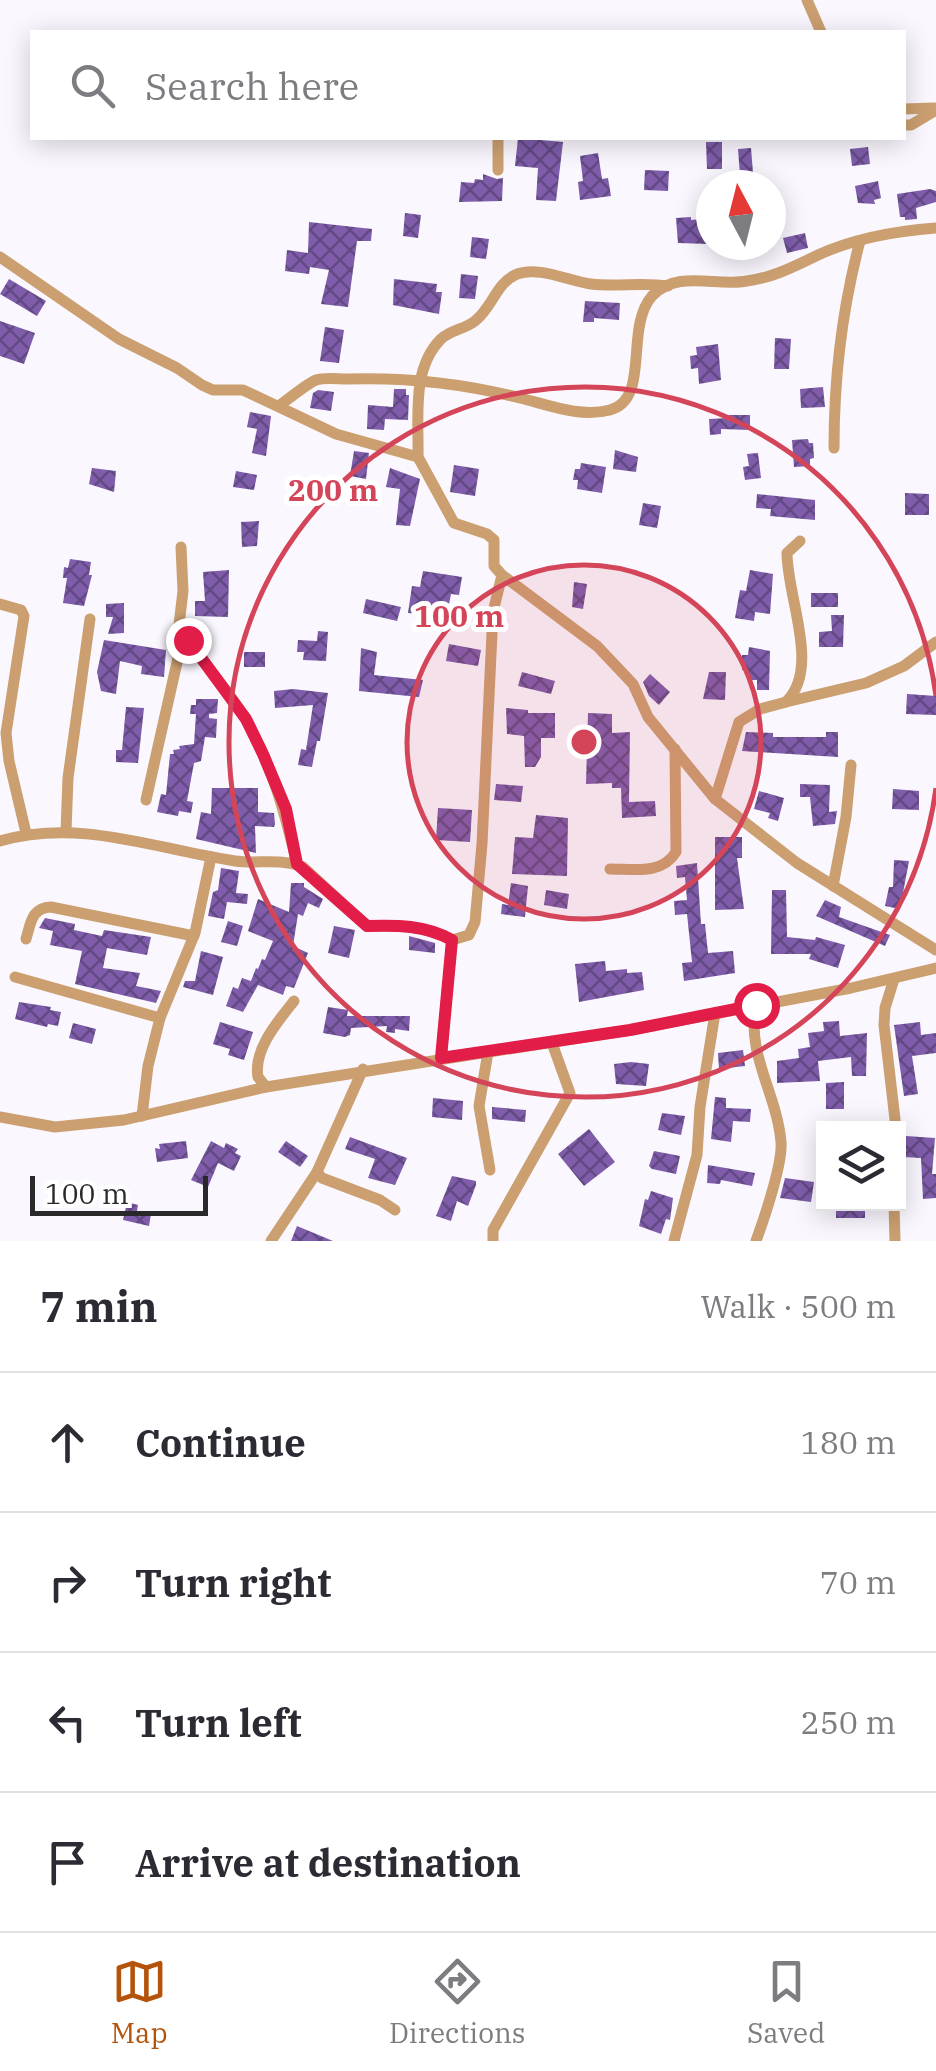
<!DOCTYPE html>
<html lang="en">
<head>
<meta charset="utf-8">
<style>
	:root { --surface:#fff; --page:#f7f7f7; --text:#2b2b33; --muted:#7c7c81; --line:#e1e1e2; --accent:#b45309 }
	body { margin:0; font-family:"IBM Plex Serif",serif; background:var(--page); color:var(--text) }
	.controls { position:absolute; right:30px; bottom:30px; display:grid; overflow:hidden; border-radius:0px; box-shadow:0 5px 25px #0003 }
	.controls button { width:90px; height:90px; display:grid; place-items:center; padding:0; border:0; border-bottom:2px solid var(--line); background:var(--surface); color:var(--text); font:50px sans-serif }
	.compass { position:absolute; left:696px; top:170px; width:90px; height:90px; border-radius:50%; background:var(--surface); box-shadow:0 5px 25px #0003; rotate:353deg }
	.scale { position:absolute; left:30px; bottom:25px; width:178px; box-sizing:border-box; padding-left:10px; border:5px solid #29282b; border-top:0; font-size:28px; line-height:35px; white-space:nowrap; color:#29282b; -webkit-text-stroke:8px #fff; paint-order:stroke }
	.stop { position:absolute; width:30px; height:30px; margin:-22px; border:8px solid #e11d48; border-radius:50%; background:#fff }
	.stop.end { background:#e11d48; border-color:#fff; box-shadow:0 2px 10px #0008 }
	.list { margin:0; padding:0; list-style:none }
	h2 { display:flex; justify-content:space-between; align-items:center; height:130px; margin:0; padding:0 40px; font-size:42px }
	h2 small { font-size:32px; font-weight:400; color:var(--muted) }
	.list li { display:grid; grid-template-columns:65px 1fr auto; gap:30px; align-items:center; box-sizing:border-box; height:140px; padding:0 40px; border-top:2px solid var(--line) }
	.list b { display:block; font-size:38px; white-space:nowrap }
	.list em { font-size:32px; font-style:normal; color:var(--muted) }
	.icon { flex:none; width:55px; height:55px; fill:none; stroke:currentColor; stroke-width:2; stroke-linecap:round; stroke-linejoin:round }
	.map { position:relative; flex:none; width:936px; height:1241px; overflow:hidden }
	.search { position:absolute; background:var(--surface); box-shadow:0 5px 25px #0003; left:30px; right:30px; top:30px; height:110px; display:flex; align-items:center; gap:25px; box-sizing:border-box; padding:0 35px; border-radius:0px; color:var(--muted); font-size:38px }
	.sheet { height:690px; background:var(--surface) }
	nav { display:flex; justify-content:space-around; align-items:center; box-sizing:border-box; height:140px; border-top:2px solid var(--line); background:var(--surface); font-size:28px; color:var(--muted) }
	nav a { display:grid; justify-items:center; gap:5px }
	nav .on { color:var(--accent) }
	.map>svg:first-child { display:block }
</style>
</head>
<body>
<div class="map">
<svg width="936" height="1241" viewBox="0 0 936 1241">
	<defs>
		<pattern id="building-cross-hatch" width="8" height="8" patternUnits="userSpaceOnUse" patternTransform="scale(2.5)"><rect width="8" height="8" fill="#7f5dab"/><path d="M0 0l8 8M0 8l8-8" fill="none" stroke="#624984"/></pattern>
	</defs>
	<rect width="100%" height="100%" fill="#faf8fe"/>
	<!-- building -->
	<g fill="url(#building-cross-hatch)">
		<polygon points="518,138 563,142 556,201 536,200 538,168 515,166"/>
		<polygon points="706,142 722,142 722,169 707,169"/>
		<polygon points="868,147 870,164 852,166 850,149"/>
		<polygon points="751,148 753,173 740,175 738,149"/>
		<polygon points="598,153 602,179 608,178 611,196 580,200 578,182 583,181 580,156"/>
		<polygon points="645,170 669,171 668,191 644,190"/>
		<polygon points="483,174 497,179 503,178 502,201 459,202 461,182 474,183 475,179 483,180"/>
		<polygon points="878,181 881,198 874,200 875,204 858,203 855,186"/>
		<polygon points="930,189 936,191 936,202 916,208 917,219 905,220 905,217 900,217 897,194"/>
		<polygon points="405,213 421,215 418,238 403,236"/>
		<polygon points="691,217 691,220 711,218 709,244 678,243 676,218"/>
		<polygon points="309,222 372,229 371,241 357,241 348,307 321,304 329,270 310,267 309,274 285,271 287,250 308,253"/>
		<polygon points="805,233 808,248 787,253 783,238"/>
		<polygon points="472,237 489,239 486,259 470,257"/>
		<polygon points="461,274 478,276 475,299 459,298"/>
		<polygon points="9,279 46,301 37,316 0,294"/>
		<polygon points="394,279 437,284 436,292 442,292 439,314 393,305"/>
		<polygon points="585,301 620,303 619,320 594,318 594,322 583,322"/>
		<polygon points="0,321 35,333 24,364 0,356"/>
		<polygon points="325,327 344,330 339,363 320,361"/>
		<polygon points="775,338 791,339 789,369 774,369"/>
		<polygon points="718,344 721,380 699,384 698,368 691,369 690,356 697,355 696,347"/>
		<polygon points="823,387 825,407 801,408 800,389"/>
		<polygon points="394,389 406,389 406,395 409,395 408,420 385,419 384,430 367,429 368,405 393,407"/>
		<polygon points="318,390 334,392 331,411 310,408 313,393"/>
		<polygon points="250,412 271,416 266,456 252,453 257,429 247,427"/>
		<polygon points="729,415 750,415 750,430 721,429 721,434 710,435 709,419 729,418"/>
		<polygon points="808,439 809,443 813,443 814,458 810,459 810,466 794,467 792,440"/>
		<polygon points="615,450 638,457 636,472 613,469"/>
		<polygon points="354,451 369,453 366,479 350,476"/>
		<polygon points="758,453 761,478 745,480 743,467 749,466 747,454"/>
		<polygon points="581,463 606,467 602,493 577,489 578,480 573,480 575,469 580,469"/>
		<polygon points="454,465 479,469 475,496 450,492"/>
		<polygon points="92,468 116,471 114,492 89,484"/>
		<polygon points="390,468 420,479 410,526 396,525 400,489 386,487"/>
		<polygon points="236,471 257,475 254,490 233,487"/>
		<polygon points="905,493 929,494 929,515 905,515"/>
		<polygon points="757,494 815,500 815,520 770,516 771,509 756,508"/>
		<polygon points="643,503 661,506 657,528 639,525"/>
		<polygon points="259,521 257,546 242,547 241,522"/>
		<polygon points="70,559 91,562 89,575 92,575 84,606 63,603 67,578 63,578 64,567 68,568"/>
		<polygon points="229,570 228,617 195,616 195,601 205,601 203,572"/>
		<polygon points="750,570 773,574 770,614 755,612 754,621 735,618 740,590 746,591"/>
		<polygon points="423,571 462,577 459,595 451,594 448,610 439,609 438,616 408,613 412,586 420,587"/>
		<polygon points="574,582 587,584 583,609 572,607"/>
		<rect x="811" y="593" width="27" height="14"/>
		<polygon points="366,599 401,607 397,621 363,613"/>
		<polygon points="124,603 124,633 108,634 113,617 106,617 106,604"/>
		<polygon points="831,615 844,615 843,647 819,647 819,632 832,631"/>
		<polygon points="318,631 328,632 326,661 303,660 304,652 297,652 298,640 317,641"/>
		<polygon points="104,640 166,650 164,677 141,674 142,666 120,661 116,694 101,691 97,672"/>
		<polygon points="449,644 481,650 478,666 446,661"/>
		<polygon points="749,647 770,651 769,690 757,690 757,680 747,680 747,670 742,670 742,655 748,655"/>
		<polygon points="361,648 377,652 374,675 423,680 419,697 359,691"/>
		<rect x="244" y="652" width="21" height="15"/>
		<polygon points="522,672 555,681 551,694 518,686"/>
		<polygon points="709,672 726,672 725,700 703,699"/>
		<polygon points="650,674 670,692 659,705 649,696 643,682"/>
		<polygon points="293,689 328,693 320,741 317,741 312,767 298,765 301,749 306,750 313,705 275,708 274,691"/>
		<polygon points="907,694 936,696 936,715 906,714"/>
		<polygon points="196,699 218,699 217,713 209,714 209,718 217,719 216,738 205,737 201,761 194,763 187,801 193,802 191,813 179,811 178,816 157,812 161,794 166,795 170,754 174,754 173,750 180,749 179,746 194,744 196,714 190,714 191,705 196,705"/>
		<polygon points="126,707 144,708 138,763 116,762 116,750 122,750"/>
		<polygon points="506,708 528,710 528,713 555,713 555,738 541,738 541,757 535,767 525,767 524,736 507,734"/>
		<polygon points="588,713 612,714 612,733 630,732 629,802 655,801 656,816 622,818 621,788 612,788 612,783 586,784"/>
		<polygon points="746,732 773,733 773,737 826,737 826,732 838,732 838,757 742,751"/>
		<polygon points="496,784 523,786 521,802 494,800"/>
		<polygon points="800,784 830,785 829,812 837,811 835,824 813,826 810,797 800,797"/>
		<polygon points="212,788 258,788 258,812 274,813 275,824 274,827 255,826 256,853 196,839 201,812 211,814"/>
		<polygon points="893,789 919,791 919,810 892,809"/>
		<polygon points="759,791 784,798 778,821 768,818 770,813 754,809"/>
		<polygon points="438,808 472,810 470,842 436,840"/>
		<polygon points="536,815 568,818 567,876 512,874 515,837 533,838"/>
		<polygon points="715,837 742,837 742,858 737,858 744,909 715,910"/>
		<polygon points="894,860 909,861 900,909 885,906 889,887 893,887"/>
		<polygon points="697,863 701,924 705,924 708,953 733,951 735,973 684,981 682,963 692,962 687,914 675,915 674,901 687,900 685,877 677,878 676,866"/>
		<polygon points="221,868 239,871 236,893 248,894 247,904 227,902 224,919 208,916 213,892 218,890"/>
		<polygon points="291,883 304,883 304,887 323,899 319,908 308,903 303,916 298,914 293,946 308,953 294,988 286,986 283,995 258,985 243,1012 226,1006 233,987 238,989 242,978 251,981 256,968 258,969 262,959 265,960 273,941 248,931 258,899 289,912"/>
		<polygon points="511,883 528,886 525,917 501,914 502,904 508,905"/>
		<polygon points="546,890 569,894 567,909 544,905"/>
		<polygon points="772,890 786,890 787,937 815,940 816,937 845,945 838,968 809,959 811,954 771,954"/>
		<polygon points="825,900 841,907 839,917 890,935 885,946 816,916"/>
		<polygon points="45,918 75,924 74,930 102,936 104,930 151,937 147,955 107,948 103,968 140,973 136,986 161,991 156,1003 75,984 82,951 50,945 53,931 39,928"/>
		<polygon points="228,921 243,926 237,946 221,942"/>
		<polygon points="334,926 355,930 349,958 328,953"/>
		<polygon points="409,936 435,943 435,953 409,950"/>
		<polygon points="201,951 223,957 213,995 183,987 185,981 195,981"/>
		<polygon points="605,961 606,971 627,969 627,973 642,972 644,990 579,1002 575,964"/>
		<polygon points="19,1002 51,1007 50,1010 61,1012 58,1026 48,1024 47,1027 15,1019"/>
		<polygon points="328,1007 348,1010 347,1016 410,1016 409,1031 395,1029 395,1033 386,1032 387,1026 351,1028 350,1035 345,1037 323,1033"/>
		<polygon points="839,1021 840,1036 867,1033 866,1076 852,1076 851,1057 818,1061 820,1081 777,1083 777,1061 799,1058 798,1049 810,1047 808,1033 824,1031 823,1022"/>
		<polygon points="220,1022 253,1032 244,1060 228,1055 230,1049 213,1044"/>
		<polygon points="920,1022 921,1035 936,1033 936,1053 912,1056 918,1094 904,1096 894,1025"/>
		<polygon points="73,1023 96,1029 92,1044 69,1038"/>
		<polygon points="743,1050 745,1066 719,1069 718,1053"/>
		<polygon points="631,1062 649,1064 646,1086 616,1084 614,1064"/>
		<polygon points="844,1082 844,1109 826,1109 826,1083"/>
		<polygon points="715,1097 726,1098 726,1108 751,1109 750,1122 733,1121 731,1142 711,1139"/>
		<polygon points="433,1098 463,1101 462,1120 432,1117"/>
		<polygon points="492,1107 526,1110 525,1122 492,1119"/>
		<polygon points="662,1113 685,1116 681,1135 658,1130"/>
		<polygon points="589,1129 615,1162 584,1186 558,1154"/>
		<polygon points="906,1136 935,1138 932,1174 936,1174 936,1198 923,1199 921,1158 903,1157"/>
		<polygon points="350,1137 407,1158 395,1185 368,1178 375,1159 345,1149"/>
		<polygon points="186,1141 188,1158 157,1162 155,1148 160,1149 159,1144"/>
		<polygon points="211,1141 224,1148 226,1143 238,1149 235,1153 241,1156 234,1171 218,1163 208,1187 191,1180"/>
		<polygon points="286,1141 308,1156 300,1167 278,1152"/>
		<polygon points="654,1151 680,1156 676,1174 652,1169 649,1166"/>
		<polygon points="708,1165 755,1173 752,1186 721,1180 720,1184 707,1183"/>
		<polygon points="452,1176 476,1181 476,1185 468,1206 457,1201 451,1221 436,1216"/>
		<polygon points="785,1178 814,1182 811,1202 780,1198"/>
		<polygon points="651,1191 673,1198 670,1220 666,1219 661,1234 639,1226 645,1199 648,1200"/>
		<polygon points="127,1202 138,1205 137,1211 151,1214 149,1226 123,1220"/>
		<polygon points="840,1204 865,1204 865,1218 836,1218 836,1208 840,1208"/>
		<polygon points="297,1226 333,1241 291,1241"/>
	</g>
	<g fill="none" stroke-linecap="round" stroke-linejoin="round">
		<!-- minor -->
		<g stroke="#cb9f70" stroke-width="11">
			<polyline points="807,0 821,32"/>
			<polyline points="904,109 934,108"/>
			<polyline points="904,125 911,125 936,110"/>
			<polyline points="498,170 498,138"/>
			<polyline points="0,257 119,339 177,368 202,385 213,390 243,390 336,434 418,457 454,523 487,534 494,540 494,566 502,575 597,646 633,684 648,717 715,799 797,863 936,950"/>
			<path d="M 279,406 C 287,400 308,383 316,380 C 325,377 338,379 347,379 C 407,377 462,383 520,398 C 549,405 580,418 610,410 C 651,399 624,328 652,296 C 677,269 717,287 747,281 C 775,277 793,267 818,255 C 855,238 896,231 936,228"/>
			<path d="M 834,448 C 834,377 842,309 860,241"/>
			<path d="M 418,457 C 419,418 411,369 441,339 C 451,330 465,329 475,321 C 492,308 496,284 515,275 C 537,265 569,281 591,284 C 617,287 643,282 668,286"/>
			<path d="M 181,547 L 183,591 L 179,625 C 198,658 226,686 246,720 C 272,765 285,814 297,864"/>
			<polyline points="0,604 21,610 24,616 6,733 9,761 26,833"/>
			<polyline points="786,702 866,683 904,666 936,642"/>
			<path d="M 715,799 L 739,722 L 760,709 L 786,702 C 821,668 787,598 787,553 L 800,541"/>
			<polyline points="146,800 178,658 187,640"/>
			<polyline points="66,831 68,778 90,619"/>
			<path d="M 0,841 C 80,818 155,849 235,861 C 257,864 282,858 303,867 L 367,926 C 397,925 425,925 452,940 L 469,935 L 475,922 L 482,844 L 493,612 L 502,575"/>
			<path d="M 610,869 C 634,869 662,875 676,852 L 675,749"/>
			<polyline points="833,886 846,817 851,765"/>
			<path d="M 26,939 C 31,923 31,908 51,907 L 194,936"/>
			<polyline points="15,977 160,1018 148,1066 142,1116"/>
			<polyline points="894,979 885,1008 884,1025 896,1128"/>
			<path d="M 756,1005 C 746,1054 777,1094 781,1142 C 783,1163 764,1219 756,1241"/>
			<polyline points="160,1018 195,933 211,857"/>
			<polyline points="488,1052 479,1106 490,1170"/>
			<polyline points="441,1058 452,940"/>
			<polyline points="363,1069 317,1172 322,1178 380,1200 395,1210"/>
			<path d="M 266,1087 L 258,1077 C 253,1050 278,1021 294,1001"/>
			<polyline points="0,1117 55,1127 124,1120 266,1087 630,1030 851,988 936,968"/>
			<polyline points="894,1204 895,1241"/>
			<polyline points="271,1241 317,1172"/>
			<polyline points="493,1241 493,1230 570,1093 552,1043"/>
			<polyline points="674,1241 697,1155 700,1107 715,1013"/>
		</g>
	</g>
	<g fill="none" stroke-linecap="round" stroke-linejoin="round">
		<!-- route -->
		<path stroke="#e11d48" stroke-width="12" d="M 188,640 L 246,719 L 263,754 L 286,809 L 297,864 L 367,926 C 397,925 425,925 452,940 L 441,1058 L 630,1030 L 756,1005"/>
	</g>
	<!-- distance rings -->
	<circle cx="584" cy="742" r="177" fill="#d54559" fill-opacity=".12"/>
	<g fill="none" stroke="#d54559" stroke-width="5">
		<circle cx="584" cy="742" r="177"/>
		<path d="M936 788A355 355 0 1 1 936 696"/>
	</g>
	<circle cx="584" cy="742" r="15" fill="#d54559" stroke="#fff" stroke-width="5"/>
	<g font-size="30" text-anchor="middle" font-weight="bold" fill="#d54559" stroke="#fff" stroke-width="10" stroke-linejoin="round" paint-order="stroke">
		<text x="333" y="501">200 m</text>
		<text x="459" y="627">100 m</text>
	</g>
</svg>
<div class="controls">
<button><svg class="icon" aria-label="layers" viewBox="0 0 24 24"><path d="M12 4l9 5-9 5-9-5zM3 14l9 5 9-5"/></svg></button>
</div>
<svg class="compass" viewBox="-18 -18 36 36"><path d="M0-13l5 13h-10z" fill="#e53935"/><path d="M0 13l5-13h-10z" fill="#7c7c81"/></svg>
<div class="scale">100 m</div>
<div class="stop" style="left:756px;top:1005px"></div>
<div class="stop end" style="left:188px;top:640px"></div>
<div class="search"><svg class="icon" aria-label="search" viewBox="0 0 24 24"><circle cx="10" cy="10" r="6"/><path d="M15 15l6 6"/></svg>Search here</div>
</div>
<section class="sheet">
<h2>7 min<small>Walk · 500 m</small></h2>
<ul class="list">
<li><svg class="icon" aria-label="ahead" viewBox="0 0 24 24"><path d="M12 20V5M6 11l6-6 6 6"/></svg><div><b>Continue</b></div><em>180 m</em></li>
<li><svg class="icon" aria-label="right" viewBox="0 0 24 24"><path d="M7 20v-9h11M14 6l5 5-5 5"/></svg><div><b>Turn right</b></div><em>70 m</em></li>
<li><svg class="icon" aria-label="left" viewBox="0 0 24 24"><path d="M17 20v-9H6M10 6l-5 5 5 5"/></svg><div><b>Turn left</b></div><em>250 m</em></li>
<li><svg class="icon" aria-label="arrive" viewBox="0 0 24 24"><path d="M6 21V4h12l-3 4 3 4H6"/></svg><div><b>Arrive at destination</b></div></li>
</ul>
</section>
<nav>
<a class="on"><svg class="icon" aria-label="map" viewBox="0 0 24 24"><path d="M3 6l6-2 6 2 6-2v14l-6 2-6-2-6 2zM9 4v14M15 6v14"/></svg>Map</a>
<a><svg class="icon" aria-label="directions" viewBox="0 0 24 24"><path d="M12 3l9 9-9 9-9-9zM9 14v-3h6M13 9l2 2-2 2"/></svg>Directions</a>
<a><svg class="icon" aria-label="saved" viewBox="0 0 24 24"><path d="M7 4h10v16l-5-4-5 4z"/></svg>Saved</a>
</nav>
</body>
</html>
